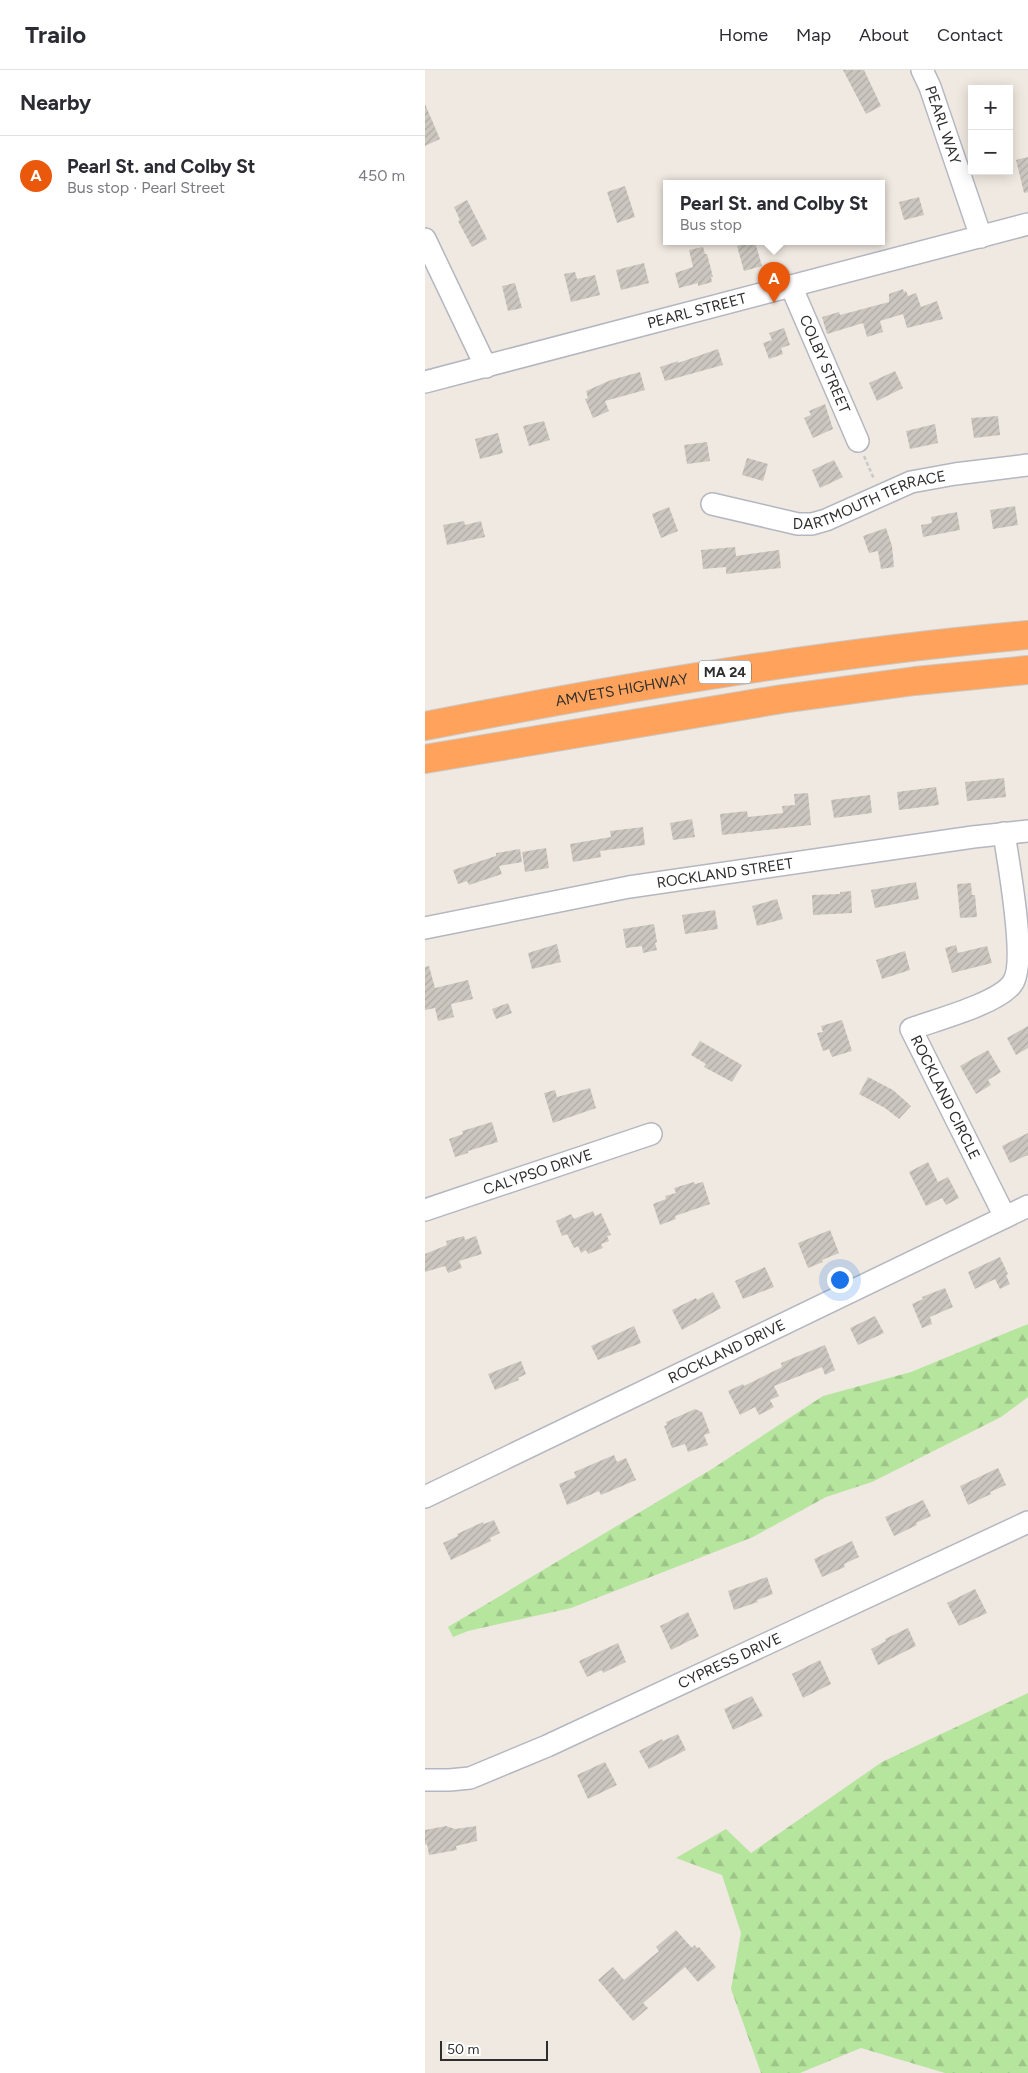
<!DOCTYPE html>
<html lang="en">
<head>
<meta charset="utf-8">
<style>
	:root { --surface:#fff; --page:#f7f7f7; --text:#2b2b33; --muted:#7c7c81; --line:#e1e1e2; --accent:#ea580c }
	body { margin:0; font-family:Figtree,sans-serif; background:var(--page); color:var(--text) }
	.controls { position:absolute; right:15px; top:15px; display:grid; overflow:hidden; border-radius:0px; box-shadow:0 2px 12px #0003 }
	.controls button { width:45px; height:45px; display:grid; place-items:center; padding:0; border:0; border-bottom:1px solid var(--line); background:var(--surface); color:var(--text); font:25px sans-serif }
	.scale { position:absolute; left:15px; bottom:12px; width:108px; box-sizing:border-box; padding-left:5px; border:2px solid #2e2e2e; border-top:0; font-size:14px; line-height:18px; white-space:nowrap; color:#2e2e2e; -webkit-text-stroke:4px #fff; paint-order:stroke }
	.you { position:absolute; left:414px; top:1209px; width:18px; height:18px; margin:-12px; border:4px solid #fff; border-radius:50%; background:#1a73e8; box-shadow:0 0 0 8px #1a73e833 }
	.badge { display:grid; place-items:center; width:32px; height:32px; border-radius:50%; background:var(--accent); color:#fff; font-size:16px; font-weight:700 }
	.pin { position:absolute; translate:-50% -41px; filter:drop-shadow(0 1px 2px #0008) }
	.pin::after { content:''; position:absolute; top:26px; width:18px; height:15px; background:inherit; clip-path:polygon(0 0,100% 0,50% 100%) }
	.popup { position:absolute; left:238px; top:110px; width:222px; height:65px; box-sizing:border-box; display:grid; place-content:center; border-radius:0px; background:var(--surface); filter:drop-shadow(0 1px 4px #0005); font-size:16px; white-space:nowrap; color:var(--muted) }
	.popup b { font-size:19px; color:var(--text) }
	.popup::after { content:''; position:absolute; left:50%; top:100%; margin-left:-10px; border:10px solid transparent; border-top-color:var(--surface) }
	.list { margin:0; padding:0; list-style:none }
	h2 { display:flex; justify-content:space-between; align-items:center; height:65px; margin:0; padding:0 20px; font-size:21px }
	h2 small { font-size:16px; font-weight:400; color:var(--muted) }
	.list li { display:grid; grid-template-columns:32px 1fr auto; gap:15px; align-items:center; box-sizing:border-box; height:80px; padding:0 20px; border-top:1px solid var(--line) }
	.list b { display:block; font-size:19px; white-space:nowrap }
	.list p { margin:0; font-size:16px; white-space:nowrap; color:var(--muted) }
	.list em { font-size:16px; font-style:normal; color:var(--muted) }
	.map { position:relative; flex:none; width:603px; height:2003px; overflow:hidden }
	header { display:flex; align-items:center; gap:30px; box-sizing:border-box; height:70px; padding:0 25px; background:var(--surface); border-bottom:1px solid var(--line) }
	header strong { font-size:24px }
	nav { display:flex; gap:28px; margin-inline-start:auto; font-size:18px }
	main { display:flex }
	aside { flex:1; background:var(--surface) }
	.map>svg:first-child { display:block }
</style>
</head>
<body>
<header>
<strong>Trailo</strong>
<nav><a>Home</a><a>Map</a><a>About</a><a>Contact</a></nav>
</header>
<main>
<aside>
<h2>Nearby<small></small></h2>
<ul class="list">
<li><span class="badge">A</span><div><b>Pearl St. and Colby St</b><p>Bus stop · Pearl Street</p></div><em>450 m</em></li>
</ul>
</aside>
<div class="map">
<svg width="603" height="2003" viewBox="0 0 603 2003">
	<defs>
		<pattern id="forest-firs" width="22" height="20" patternUnits="userSpaceOnUse" patternTransform="scale(1.25)"><rect width="22" height="20" fill="#b6e59e"/><path d="M5 1l3.5 6h-7zM16 11l3.5 6h-7z" fill="#9dc588"/></pattern>
		<pattern id="building-hatch" width="6" height="6" patternUnits="userSpaceOnUse" patternTransform="scale(1.25)"><rect width="6" height="6" fill="#cbc7bf"/><path d="M-1 1l2-2M0 6l6-6M5 7l2-2" fill="none" stroke="#afaba4"/></pattern>
	</defs>
	<rect width="100%" height="100%" fill="#efe9e1"/>
	<!-- forest -->
	<g fill="url(#forest-firs)">
		<polygon points="603,1254 603,1327 576,1347 447,1412 401,1427 328,1467 146,1538 43,1561 28,1567 23,1557 287,1399 398,1326 486,1302"/>
		<polygon points="603,1623 603,2003 520,2003 436,1978 375,2003 336,2003 306,1919 316,1863 297,1805 251,1788 301,1759 326,1783 457,1692"/>
	</g>
	<!-- building -->
	<g fill="url(#building-hatch)">
		<polygon points="418,0 439,0 456,36 441,44"/>
		<polygon points="0,34 15,69 0,76"/>
		<polygon points="603,87 603,122 599,123 591,90"/>
		<polygon points="200,116 210,147 192,153 182,122"/>
		<polygon points="494,127 499,145 479,150 474,132"/>
		<polygon points="42,130 62,169 47,177 33,151 35,150 29,137"/>
		<polygon points="325,172 330,172 337,196 319,201 312,176"/>
		<polygon points="278,177 280,184 282,184 288,207 286,207 287,212 273,216 273,213 254,218 250,203 268,197 264,180"/>
		<polygon points="219,193 224,213 196,220 191,200"/>
		<polygon points="150,202 152,209 170,205 175,225 146,232 139,204"/>
		<polygon points="90,213 97,238 83,241 77,216"/>
		<polygon points="478,219 479,222 481,221 483,226 491,223 496,237 512,231 518,249 482,258 478,244 455,251 458,262 442,267 438,253 402,264 397,247 414,242 415,245 464,232 464,224"/>
		<polygon points="359,258 365,275 356,278 358,284 344,289 338,273 347,270 344,263"/>
		<polygon points="293,279 298,295 240,311 235,297 253,291 253,293"/>
		<polygon points="470,301 478,318 452,331 444,313"/>
		<polygon points="215,302 220,320 180,331 184,341 168,348 160,329 163,328 161,321 186,310"/>
		<polygon points="400,334 408,359 388,368 379,348 386,345 384,341"/>
		<polygon points="573,346 575,365 549,368 546,348"/>
		<polygon points="119,351 125,370 104,376 98,356"/>
		<polygon points="510,354 513,373 485,379 481,361"/>
		<polygon points="73,363 78,383 55,389 50,369"/>
		<polygon points="282,372 285,391 262,394 259,375"/>
		<polygon points="322,388 343,394 338,411 317,405"/>
		<polygon points="409,390 418,407 395,418 387,400"/>
		<polygon points="590,436 593,455 568,459 565,440"/>
		<polygon points="244,437 253,461 236,468 227,444"/>
		<polygon points="532,442 535,460 498,467 496,455 507,453 506,447"/>
		<polygon points="39,451 40,455 56,451 60,467 22,475 18,455"/>
		<polygon points="461,458 467,476 469,497 456,499 453,481 444,483 438,466"/>
		<polygon points="310,477 311,486 354,480 356,498 301,504 301,497 278,499 276,480"/>
		<polygon points="579,708 581,727 542,731 540,712"/>
		<polygon points="511,717 514,735 474,740 472,722"/>
		<polygon points="383,723 386,755 297,765 295,744 322,741 323,747 358,743 357,736 370,735 369,724"/>
		<polygon points="445,725 447,743 409,748 406,730"/>
		<polygon points="267,749 270,767 248,770 245,753"/>
		<polygon points="218,757 220,775 175,781 176,787 148,792 145,774 186,767 185,761"/>
		<polygon points="121,778 124,798 100,802 97,782"/>
		<polygon points="95,779 97,792 74,796 77,804 44,815 42,811 33,814 28,800 71,786 71,783"/>
		<polygon points="491,812 494,829 450,838 446,820"/>
		<polygon points="546,813 547,825 550,825 552,847 535,848 532,814"/>
		<polygon points="426,821 427,843 388,845 387,825 415,824 415,822"/>
		<polygon points="352,829 358,849 332,856 327,836"/>
		<polygon points="290,840 293,859 260,864 257,845"/>
		<polygon points="229,854 232,872 230,873 232,880 218,883 217,876 201,878 198,859"/>
		<polygon points="132,874 136,892 107,899 103,883"/>
		<polygon points="531,875 533,883 562,876 567,893 527,903 520,878"/>
		<polygon points="480,881 485,900 457,909 451,890"/>
		<polygon points="4,896 10,918 43,910 48,929 26,934 29,947 13,951 10,938 0,940 0,897"/>
		<polygon points="83,933 87,943 71,949 67,939"/>
		<polygon points="417,950 427,981 407,987 404,979 398,981 392,963 398,962 396,956"/>
		<polygon points="603,956 603,978 591,985 582,968"/>
		<polygon points="275,971 317,995 307,1012 279,997 281,994 266,985"/>
		<polygon points="563,980 576,1002 563,1010 566,1015 551,1024 535,996"/>
		<polygon points="443,1007 468,1020 486,1036 474,1049 460,1038 434,1024"/>
		<polygon points="165,1018 171,1038 128,1053 119,1023 130,1020 132,1027"/>
		<polygon points="67,1052 73,1072 43,1081 43,1083 30,1087 24,1069 38,1064 37,1061"/>
		<polygon points="603,1063 603,1085 585,1093 577,1076"/>
		<polygon points="503,1092 513,1112 523,1107 534,1128 521,1135 517,1128 501,1136 484,1102"/>
		<polygon points="269,1112 270,1114 278,1112 285,1134 250,1146 251,1149 235,1155 228,1134 241,1129 240,1126 251,1123 249,1118"/>
		<polygon points="168,1141 170,1146 176,1143 186,1165 182,1166 184,1171 176,1174 178,1178 163,1184 161,1180 156,1183 153,1176 149,1178 142,1164 137,1166 131,1151 146,1144 149,1149"/>
		<polygon points="405,1160 414,1183 397,1190 398,1192 383,1198 373,1173"/>
		<polygon points="39,1166 40,1170 51,1166 57,1184 34,1191 37,1198 23,1203 20,1196 0,1202 0,1184 22,1175 21,1171"/>
		<polygon points="575,1187 583,1204 581,1205 585,1214 575,1219 570,1209 550,1219 543,1202"/>
		<polygon points="340,1197 349,1217 318,1229 310,1211"/>
		<polygon points="520,1218 528,1237 505,1247 507,1254 497,1258 487,1234 498,1229 497,1227"/>
		<polygon points="288,1222 296,1238 257,1260 247,1240 271,1228 272,1230"/>
		<polygon points="450,1246 459,1263 433,1275 425,1258"/>
		<polygon points="209,1256 216,1273 173,1290 166,1276"/>
		<polygon points="400,1275 410,1300 400,1305 397,1297 349,1316 354,1326 345,1330 349,1337 334,1345 330,1337 315,1345 303,1321 318,1314 319,1316 357,1297 356,1293"/>
		<polygon points="96,1291 101,1304 93,1308 94,1310 70,1320 63,1304"/>
		<polygon points="270,1339 277,1342 285,1363 279,1365 283,1375 263,1382 260,1374 247,1378 239,1356 242,1355 241,1352"/>
		<polygon points="189,1385 192,1392 201,1388 211,1410 176,1425 174,1421 142,1435 134,1414 151,1407 149,1402"/>
		<polygon points="573,1398 581,1415 565,1422 566,1424 543,1435 535,1416"/>
		<polygon points="498,1430 506,1446 491,1453 492,1455 469,1466 460,1447"/>
		<polygon points="69,1450 75,1463 65,1468 66,1471 26,1490 18,1473 33,1466 32,1464 58,1452 59,1454"/>
		<polygon points="427,1471 434,1487 419,1494 420,1497 397,1507 389,1489"/>
		<polygon points="342,1507 348,1524 332,1530 333,1532 309,1540 303,1521"/>
		<polygon points="550,1519 562,1543 534,1556 522,1533"/>
		<polygon points="263,1542 274,1566 246,1580 235,1556"/>
		<polygon points="483,1558 491,1576 453,1595 446,1579 461,1571 460,1569"/>
		<polygon points="193,1573 201,1592 178,1603 177,1600 162,1607 154,1591"/>
		<polygon points="395,1590 406,1614 378,1628 367,1604"/>
		<polygon points="327,1626 338,1646 308,1660 299,1639"/>
		<polygon points="253,1664 261,1680 224,1699 214,1681 237,1669 238,1671"/>
		<polygon points="180,1692 192,1715 163,1729 152,1705"/>
		<polygon points="21,1756 30,1759 51,1756 52,1771 31,1776 32,1780 4,1785 2,1774 0,1775 0,1760"/>
		<polygon points="251,1860 267,1878 270,1875 272,1878 274,1877 291,1897 273,1912 260,1897 218,1933 223,1938 208,1951 173,1910 188,1897 199,1910 234,1881 231,1877"/>
	</g>
	<g fill="none" stroke-linecap="round" stroke-linejoin="round">
		<!-- minor casing -->
		<g stroke="#b4b7c1" stroke-width="24">
			<g id="minor">
				<path id="s1" d="M 497,0 L 505,17 L 556,167"/>
				<polyline points="0,169 61,297"/>
				<path id="s2" d="M 366,216 L 433,371"/>
				<path id="s3" d="M 0,312 L 603,154"/>
				<path id="s4" d="M 287,434 L 373,454 L 387,454 L 401,450 L 486,412 L 530,404 L 603,395"/>
				<path id="s5" d="M 579,763 C 583,792 603,894 587,914 C 572,934 510,950 486,959 L 580,1147"/>
				<path id="s6" d="M 0,858 L 204,817 L 548,767 L 603,761"/>
				<path id="s7" d="M 0,1140 L 226,1064"/>
				<path id="s8" d="M 0,1427 L 603,1136"/>
				<path id="s9" d="M 0,1710 L 24,1710 L 45,1708 L 122,1676 L 603,1452"/>
			</g>
		</g>
		<!-- highway casing -->
		<g stroke="#c9c9c9" stroke-width="30">
			<g id="highway">
				<path id="s10" d="M 0,656 C 200,617 400,583 603,565"/>
				<polyline points="0,689 357,629 490,611 603,600"/>
			</g>
		</g>
		<!-- path -->
		<polyline stroke="#c9c9c9" stroke-width="2.5" stroke-dasharray="4 2.5" stroke-linecap="butt" points="439,386 449,409"/>
		<!-- minor -->
		<use href="#minor" stroke="#fff" stroke-width="21"/>
		<!-- highway -->
		<use href="#highway" stroke="#ffa35c" stroke-width="28"/>
	</g>
	<g text-anchor="middle" stroke-width="4" stroke-linejoin="round" paint-order="stroke">
		<!-- shield labels -->
		<rect fill="#fff" stroke="#6d6d6d" stroke-width="1" x="274" y="590.5" width="52" height="23" rx="4"/>
		<g font-size="14" font-weight="bold" fill="#2e2e2e">
			<text x="300" y="607">MA 24</text>
		</g>
		<!-- street labels -->
		<g font-size="15" fill="#2e2e2e" stroke="#fff">
			<text dy="5" stroke="none"><textPath href="#s1" startOffset="59">PEARL WAY</textPath></text>
			<text dy="5" stroke="none"><textPath href="#s3" startOffset="281">PEARL STREET</textPath></text>
			<text dy="5" stroke="none"><textPath href="#s2" startOffset="85">COLBY STREET</textPath></text>
			<text dy="5" stroke="none"><textPath href="#s4" startOffset="164">DARTMOUTH TERRACE</textPath></text>
			<text dy="5" stroke="none"><textPath href="#s10" startOffset="200">AMVETS HIGHWAY</textPath></text>
			<text dy="5" stroke="none"><textPath href="#s6" startOffset="305">ROCKLAND STREET</textPath></text>
			<text dy="5" stroke="none"><textPath href="#s5" startOffset="341">ROCKLAND CIRCLE</textPath></text>
			<text dy="5" stroke="none"><textPath href="#s7" startOffset="119">CALYPSO DRIVE</textPath></text>
			<text dy="5" stroke="none"><textPath href="#s8" startOffset="335">ROCKLAND DRIVE</textPath></text>
			<text dy="5" stroke="none"><textPath href="#s9" startOffset="330">CYPRESS DRIVE</textPath></text>
		</g>
	</g>
</svg>
<div class="controls">
<button>+</button>
<button>−</button>
</div>
<div class="scale">50 m</div>
<div class="you"></div>
<div class="pin badge" style="left:349px;top:233px">A</div>
<div class="popup"><b>Pearl St. and Colby St</b>Bus stop</div>
</div>
</main>
</body>
</html>
